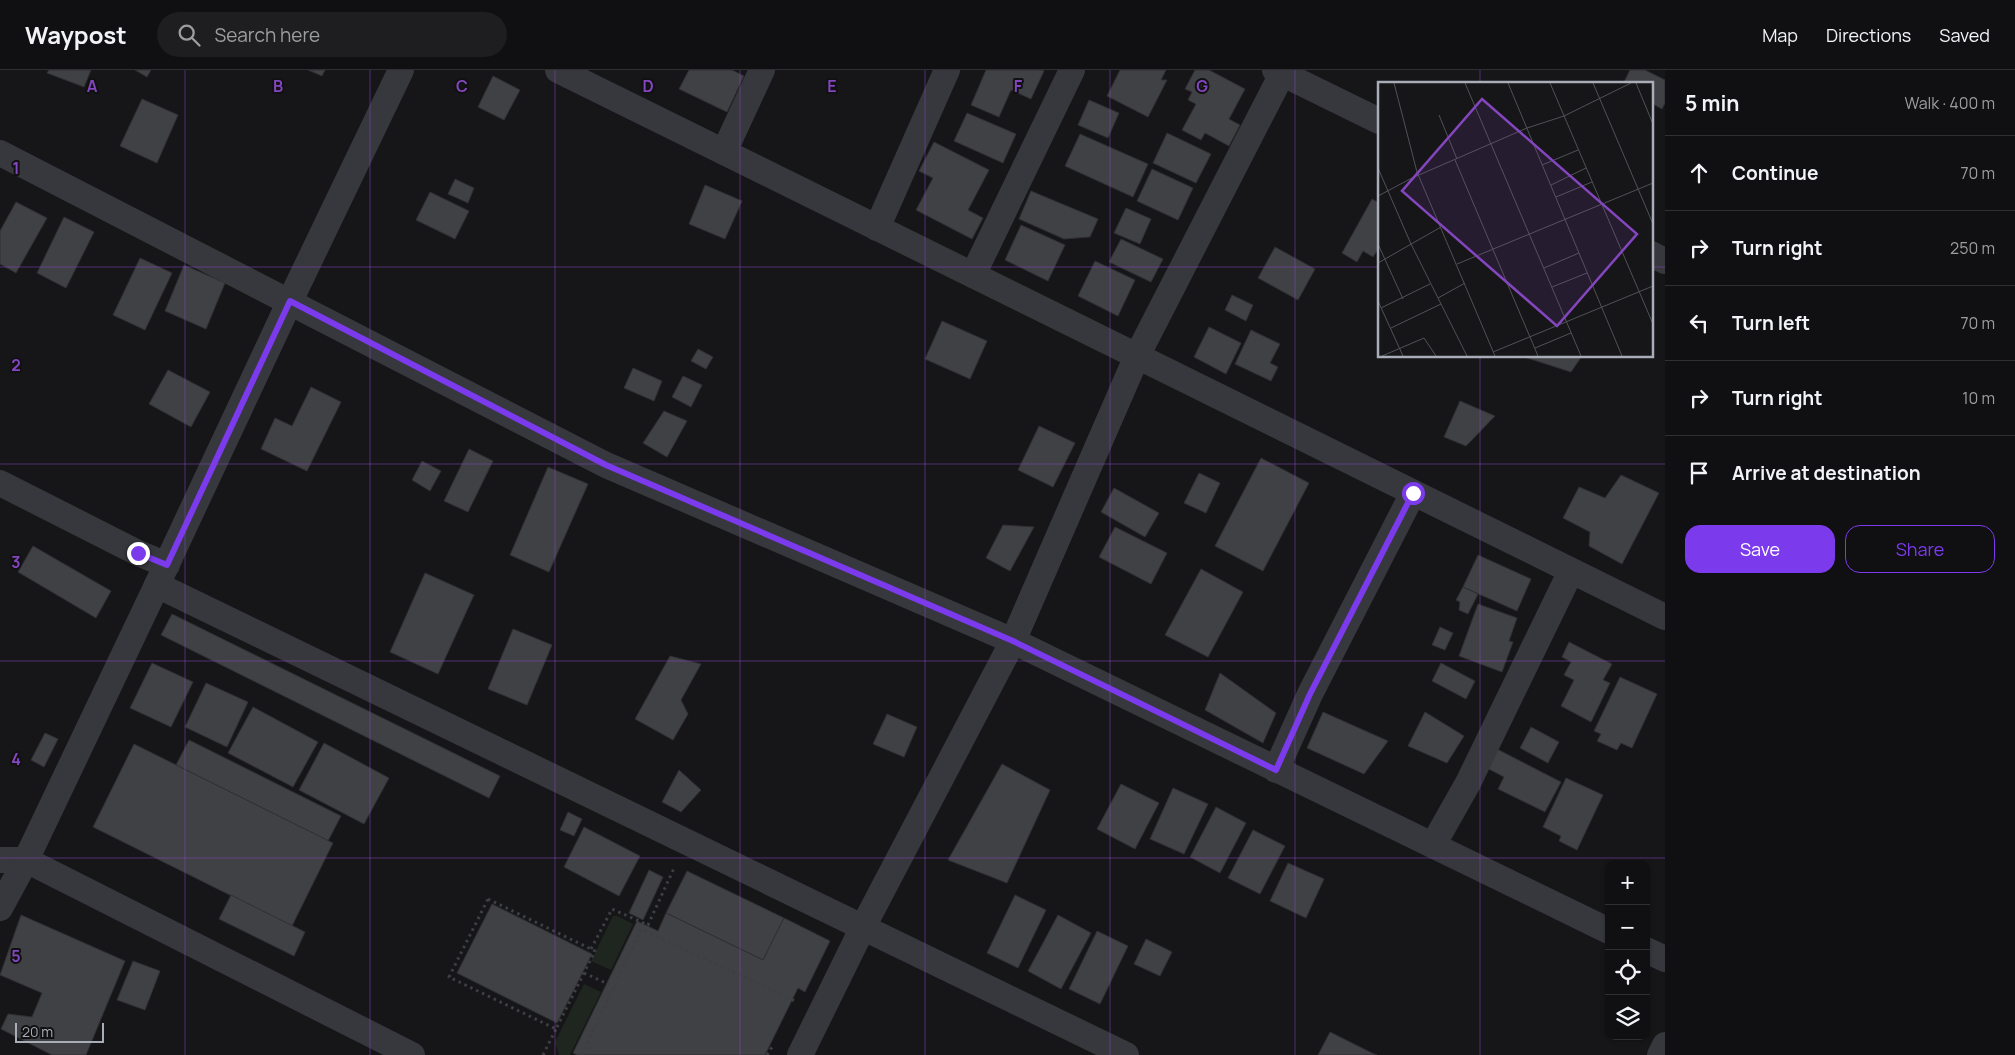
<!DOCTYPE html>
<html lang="en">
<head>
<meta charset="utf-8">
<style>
	:root { --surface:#101012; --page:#1e1e20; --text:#f1f3f6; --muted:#9c9d9f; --line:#303032; --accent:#7c3aed }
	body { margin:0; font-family:Manrope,sans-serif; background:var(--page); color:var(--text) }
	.controls { position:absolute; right:15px; bottom:15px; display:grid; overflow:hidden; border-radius:10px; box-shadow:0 1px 4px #0004 }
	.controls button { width:45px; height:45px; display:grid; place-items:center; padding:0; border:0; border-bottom:1px solid var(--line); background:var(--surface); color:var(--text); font:25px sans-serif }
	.scale { position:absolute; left:15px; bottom:12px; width:89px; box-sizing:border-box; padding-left:5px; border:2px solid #a8adb8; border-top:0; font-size:14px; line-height:18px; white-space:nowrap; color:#a8adb8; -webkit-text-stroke:4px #111113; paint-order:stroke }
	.stop { position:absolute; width:15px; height:15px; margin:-11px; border:4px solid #7c3aed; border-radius:50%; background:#fff }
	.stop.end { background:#7c3aed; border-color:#fff; box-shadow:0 1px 5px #0008 }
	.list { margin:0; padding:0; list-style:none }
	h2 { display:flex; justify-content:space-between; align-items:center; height:65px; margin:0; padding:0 20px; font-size:21px }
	h2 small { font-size:16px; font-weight:400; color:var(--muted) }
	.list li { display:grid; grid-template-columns:32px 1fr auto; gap:15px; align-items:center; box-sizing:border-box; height:75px; padding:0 20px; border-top:1px solid var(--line) }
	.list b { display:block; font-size:19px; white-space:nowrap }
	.list em { font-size:16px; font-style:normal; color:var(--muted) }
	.actions { display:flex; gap:10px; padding:15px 20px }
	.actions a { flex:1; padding:11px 0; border:1px solid var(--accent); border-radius:15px; text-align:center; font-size:18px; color:var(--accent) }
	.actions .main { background:var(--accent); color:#fff }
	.icon { flex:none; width:28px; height:28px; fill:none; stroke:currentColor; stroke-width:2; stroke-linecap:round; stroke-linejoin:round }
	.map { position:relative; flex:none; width:1665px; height:985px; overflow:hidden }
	header { display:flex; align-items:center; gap:30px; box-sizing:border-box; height:70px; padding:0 25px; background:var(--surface); border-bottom:1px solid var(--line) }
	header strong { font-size:24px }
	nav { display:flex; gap:28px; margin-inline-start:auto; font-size:18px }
	.search { width:350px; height:45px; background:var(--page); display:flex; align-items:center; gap:12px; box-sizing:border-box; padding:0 18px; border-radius:28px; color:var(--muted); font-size:19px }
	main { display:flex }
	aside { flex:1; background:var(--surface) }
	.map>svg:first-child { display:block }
</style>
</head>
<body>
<header>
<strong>Waypost</strong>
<div class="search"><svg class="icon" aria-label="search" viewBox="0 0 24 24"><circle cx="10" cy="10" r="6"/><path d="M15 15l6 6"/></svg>Search here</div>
<nav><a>Map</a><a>Directions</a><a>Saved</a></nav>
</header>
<main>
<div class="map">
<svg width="1665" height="985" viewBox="0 0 1665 985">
	<rect width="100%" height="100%" fill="#161618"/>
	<!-- green -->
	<g fill="#1e261f">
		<polygon points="613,846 617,846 633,854 611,900 591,891"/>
		<polygon points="584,914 601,922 570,985 559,985 555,972"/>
	</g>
	<!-- building -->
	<g fill="#404145" stroke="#303034">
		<polygon points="49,0 91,0 84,17 47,3"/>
		<polygon points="135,0 151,0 147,7"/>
		<polygon points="308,0 325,0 322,6"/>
		<polygon points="689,0 732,0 744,6 727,42 679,19"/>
		<polygon points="986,0 1042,0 1044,1 1031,29 1011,20 999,47 971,35"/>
		<polygon points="1120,0 1166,0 1161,10 1167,10 1148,47 1107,26"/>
		<polygon points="1195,0 1209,0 1245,19 1229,49 1240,55 1229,76 1205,63 1201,70 1182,60 1196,34 1188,30 1192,22 1185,19"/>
		<polygon points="1630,0 1645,0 1665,10 1665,33 1662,39 1651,33 1651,14 1623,14"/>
		<polygon points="493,6 520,20 504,50 478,37"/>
		<polygon points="142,29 178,45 157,93 120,76"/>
		<polygon points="1089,30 1119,43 1108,68 1078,55"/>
		<polygon points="967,43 1016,64 1003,93 954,71"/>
		<polygon points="1167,63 1211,84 1196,113 1153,93"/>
		<polygon points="1080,64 1148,94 1133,127 1065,96"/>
		<polygon points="934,72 989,100 968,140 983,148 972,169 916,140 933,108 919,101"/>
		<polygon points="1152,99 1193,118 1178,150 1137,131"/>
		<polygon points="455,109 474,118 468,133 448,124"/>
		<polygon points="705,115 742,131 725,169 689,154"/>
		<polygon points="1031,121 1098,149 1090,167 1064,169 1019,149"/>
		<polygon points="430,122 469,141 455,169 416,150"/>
		<polygon points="1372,129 1379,133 1379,178 1373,187 1363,181 1357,192 1342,183"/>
		<polygon points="16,132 47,148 16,203 0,194 0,161"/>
		<polygon points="1126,138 1151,149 1140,174 1114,163"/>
		<polygon points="64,147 94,162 66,218 37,203"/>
		<polygon points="1021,155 1065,175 1048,211 1005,190"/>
		<polygon points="1121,169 1163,189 1151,212 1109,192"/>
		<polygon points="1275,177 1315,199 1298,230 1258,208"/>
		<polygon points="140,188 172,203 145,260 113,245"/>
		<polygon points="1095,191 1135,210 1118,246 1078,226"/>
		<polygon points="184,195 225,213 206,259 165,241"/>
		<polygon points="1232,225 1253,235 1246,251 1225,240"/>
		<polygon points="942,251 987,271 970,309 925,289"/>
		<polygon points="1209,257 1241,273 1226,304 1194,287"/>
		<polygon points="1251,260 1280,274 1270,293 1278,297 1271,311 1235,294"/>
		<polygon points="698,279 713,287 706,299 691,291"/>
		<polygon points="1521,286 1582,286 1571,302"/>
		<polygon points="633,298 662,311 654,331 624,318"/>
		<polygon points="168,300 210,322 191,357 149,334"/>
		<polygon points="683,306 702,315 691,337 672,327"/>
		<polygon points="311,317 341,332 307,401 261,379 275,348 292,356"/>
		<polygon points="1460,331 1495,346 1466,376 1444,367"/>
		<polygon points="664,341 687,351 667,387 643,373"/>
		<polygon points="1039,356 1075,373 1053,417 1018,400"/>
		<polygon points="469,379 493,391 468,442 444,431"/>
		<polygon points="1261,388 1309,413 1263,501 1215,476"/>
		<polygon points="422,391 441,401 430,421 412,410"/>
		<polygon points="548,397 588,414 549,502 510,485"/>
		<polygon points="1199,403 1220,413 1206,443 1184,433"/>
		<polygon points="1621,405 1659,423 1622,494 1589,476 1590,462 1563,448 1579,417 1605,428"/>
		<polygon points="1114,418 1159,443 1145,467 1101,442"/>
		<polygon points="1003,455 1034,457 1010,501 986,488"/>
		<polygon points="1115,457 1167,483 1151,514 1099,487"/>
		<polygon points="33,476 111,521 96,548 18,502"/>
		<polygon points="1478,485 1531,509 1517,541 1463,517"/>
		<polygon points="1201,499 1243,522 1208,587 1165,565"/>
		<polygon points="425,503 474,525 438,604 390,582"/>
		<polygon points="1463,517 1478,524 1468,544 1459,540 1460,532 1456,530"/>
		<polygon points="1478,534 1517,548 1509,571 1513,572 1502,602 1459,586"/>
		<polygon points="172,544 500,706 489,728 161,565"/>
		<polygon points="1440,557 1453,563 1445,580 1432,575"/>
		<polygon points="513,559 552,575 527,635 488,619"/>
		<polygon points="1569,572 1612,594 1603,610 1610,613 1591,652 1561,636 1574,610 1564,605 1571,592 1562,587"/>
		<polygon points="670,586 701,594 681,630 688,644 673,670 635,649"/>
		<polygon points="152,593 193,612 171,657 130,638"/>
		<polygon points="1441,593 1475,611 1466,629 1432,611"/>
		<polygon points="1220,603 1276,643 1263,673 1205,640"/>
		<polygon points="1620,607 1657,624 1632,678 1621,673 1617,680 1597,671 1601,664 1594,661"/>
		<polygon points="206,613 248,632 227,677 185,657"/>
		<polygon points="253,637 318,672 293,717 228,683"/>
		<polygon points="1323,642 1388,671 1364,704 1307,678"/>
		<polygon points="1425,642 1464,666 1447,693 1408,676"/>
		<polygon points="887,644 917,657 904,687 873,674"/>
		<polygon points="1531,657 1559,672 1548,693 1520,678"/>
		<polygon points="45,663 58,669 44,697 31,690"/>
		<polygon points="189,670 341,746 328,771 176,695"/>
		<polygon points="324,673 389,708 364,754 299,720"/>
		<polygon points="134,674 333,773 292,856 93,757"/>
		<polygon points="1495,678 1561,712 1545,742 1498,719 1504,707 1485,697"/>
		<polygon points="1002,694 1050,720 1007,813 948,790"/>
		<polygon points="679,700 701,720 681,742 662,732"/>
		<polygon points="1566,708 1603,725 1577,780 1559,771 1561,766 1543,757"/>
		<polygon points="1121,714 1159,733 1135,779 1097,759"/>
		<polygon points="1173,718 1208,734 1184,784 1150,769"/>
		<polygon points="1216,737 1246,753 1220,803 1190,787"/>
		<polygon points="568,742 582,749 574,766 560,760"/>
		<polygon points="584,757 640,786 619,826 564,797"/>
		<polygon points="1253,760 1285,776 1260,824 1228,808"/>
		<polygon points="1288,793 1324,809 1306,848 1270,831"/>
		<polygon points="649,800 663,807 643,850 629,843"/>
		<polygon points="687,801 784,848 763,890 666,843"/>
		<polygon points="231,825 305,862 294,886 219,849"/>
		<polygon points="1015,825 1046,840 1018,898 987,883"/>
		<polygon points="492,834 592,884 557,953 457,903"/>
		<polygon points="666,843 763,890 784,848 830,871 805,922 798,918 765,985 577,985 573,983 637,851 658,861"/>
		<polygon points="21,845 125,891 86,985 52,985 1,959 8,944 32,947 42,923 0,905"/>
		<polygon points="1058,845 1091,863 1061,919 1028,901"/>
		<polygon points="1097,861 1128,876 1100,934 1069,919"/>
		<polygon points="1146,869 1172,882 1160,906 1134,894"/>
		<polygon points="133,891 160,901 145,940 117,930"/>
		<polygon points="1330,962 1372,983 1377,985 1318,985"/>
	</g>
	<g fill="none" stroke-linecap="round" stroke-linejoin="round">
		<!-- path -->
		<g stroke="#3d3f44" stroke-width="3" stroke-dasharray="2.5 4" stroke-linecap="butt">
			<polygon points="488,829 595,881 556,959 449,907"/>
			<polyline points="591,879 612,839 648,855 675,796"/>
			<polyline points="584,903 615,917"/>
			<polyline points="543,985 556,959"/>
			<polyline points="582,985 641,859 795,931"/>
			<polyline points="767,985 772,977"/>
		</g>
		<!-- street -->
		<g stroke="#37383d" stroke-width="26">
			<polyline points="558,0 1665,547"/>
			<polyline points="1275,0 1379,51"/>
			<polyline points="724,82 762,0"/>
			<polyline points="0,83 606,395 1013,571 1609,861"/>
			<polyline points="877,158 947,0"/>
			<polyline points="1651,184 1665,191"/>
			<polyline points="973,205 1072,0"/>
			<polyline points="0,413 138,483 167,495"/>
			<polyline points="157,515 1126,985"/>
			<polyline points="1276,700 1310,624 1413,423"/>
			<polyline points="1433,775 1468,713 1571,501"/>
			<polyline points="0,790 26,790 412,985"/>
			<polyline points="0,838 26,790 157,515 290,231 401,0"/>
			<polyline points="1646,880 1665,889"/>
			<polyline points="800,985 863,857 1013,571 1137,286 1284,0"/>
			<polyline points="1660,985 1665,975"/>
		</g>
	</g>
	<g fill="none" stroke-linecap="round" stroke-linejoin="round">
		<!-- route -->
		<polyline stroke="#7c3aed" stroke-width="6" points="138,483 167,495 290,231 606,395 1013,571 1276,700 1310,624 1413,423"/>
	</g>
	<!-- grid -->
	<path fill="none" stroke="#8446be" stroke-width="1" stroke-opacity="0.55" d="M 185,0 L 185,985M 370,0 L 370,985M 555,0 L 555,985M 740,0 L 740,985M 925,0 L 925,985M 1110,0 L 1110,985M 1295,0 L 1295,985M 1480,0 L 1480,14M 0,197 L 1379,197M 1651,197 L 1665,197M 1480,286 L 1480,985M 0,394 L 1665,394M 0,591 L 1665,591M 0,788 L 1665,788"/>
	<!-- overview -->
	<g transform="translate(1378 12)">
		<rect width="275" height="275" fill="#161618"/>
		<path fill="none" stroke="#505258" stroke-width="1" d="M 16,1 L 39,90 L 117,274M 87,1 L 203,274M 130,1 L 244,274M 172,1 L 275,242M 215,1 L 275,142M 258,1 L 275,42M 61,33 L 79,77M 77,78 L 160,274M 164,83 L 200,68M 0,86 L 33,162 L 89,274M 173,103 L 208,86M 0,114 L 34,96 L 149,46 L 186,34 L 253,1M 178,115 L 214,100M 0,162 L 25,217M 0,181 L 63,145M 79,182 L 275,101M 166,186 L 201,171M 174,205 L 209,191M 60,216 L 87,201M 0,219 L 25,274M 3,226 L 52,202M 13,246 L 63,222M 157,266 L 193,251M 115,270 L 275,204M 4,274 L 46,256 L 58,274"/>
		<path fill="#8446be" fill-opacity="0.15" stroke="#8446be" stroke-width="2.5" d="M 104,17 L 259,152 L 179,244 L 24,109 Z"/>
		<rect width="275" height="275" fill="none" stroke="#a8adb8" stroke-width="2.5"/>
	</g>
	<g font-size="16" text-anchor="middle" font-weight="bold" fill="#8446be" stroke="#111113" stroke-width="4" stroke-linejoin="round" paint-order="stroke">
		<text x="92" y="22">A</text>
		<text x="278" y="22">B</text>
		<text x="462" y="22">C</text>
		<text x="648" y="22">D</text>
		<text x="832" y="22">E</text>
		<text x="1018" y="22">F</text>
		<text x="1202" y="22">G</text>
		<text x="16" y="104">1</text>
		<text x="16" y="301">2</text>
		<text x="16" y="498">3</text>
		<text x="16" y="695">4</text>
		<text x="16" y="892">5</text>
	</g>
</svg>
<div class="controls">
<button>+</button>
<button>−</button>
<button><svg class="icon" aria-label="locate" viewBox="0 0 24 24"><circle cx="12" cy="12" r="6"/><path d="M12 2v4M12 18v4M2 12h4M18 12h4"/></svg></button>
<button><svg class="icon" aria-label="layers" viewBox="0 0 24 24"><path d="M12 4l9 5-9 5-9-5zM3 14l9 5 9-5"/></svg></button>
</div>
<div class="scale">20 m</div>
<div class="stop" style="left:1413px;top:423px"></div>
<div class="stop end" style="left:138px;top:483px"></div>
</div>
<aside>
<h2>5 min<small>Walk · 400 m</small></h2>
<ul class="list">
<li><svg class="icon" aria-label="ahead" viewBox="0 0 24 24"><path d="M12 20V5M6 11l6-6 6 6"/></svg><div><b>Continue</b></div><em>70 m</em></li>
<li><svg class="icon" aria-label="right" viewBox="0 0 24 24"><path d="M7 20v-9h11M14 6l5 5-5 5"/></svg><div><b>Turn right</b></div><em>250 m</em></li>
<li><svg class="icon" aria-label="left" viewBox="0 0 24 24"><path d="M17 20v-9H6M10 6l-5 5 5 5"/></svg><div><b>Turn left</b></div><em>70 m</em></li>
<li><svg class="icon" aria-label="right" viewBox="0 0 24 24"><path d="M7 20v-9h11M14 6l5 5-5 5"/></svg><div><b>Turn right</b></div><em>10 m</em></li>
<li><svg class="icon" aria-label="arrive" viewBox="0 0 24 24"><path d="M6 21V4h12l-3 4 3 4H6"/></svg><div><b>Arrive at destination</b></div></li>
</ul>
<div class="actions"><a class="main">Save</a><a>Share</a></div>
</aside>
</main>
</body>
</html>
